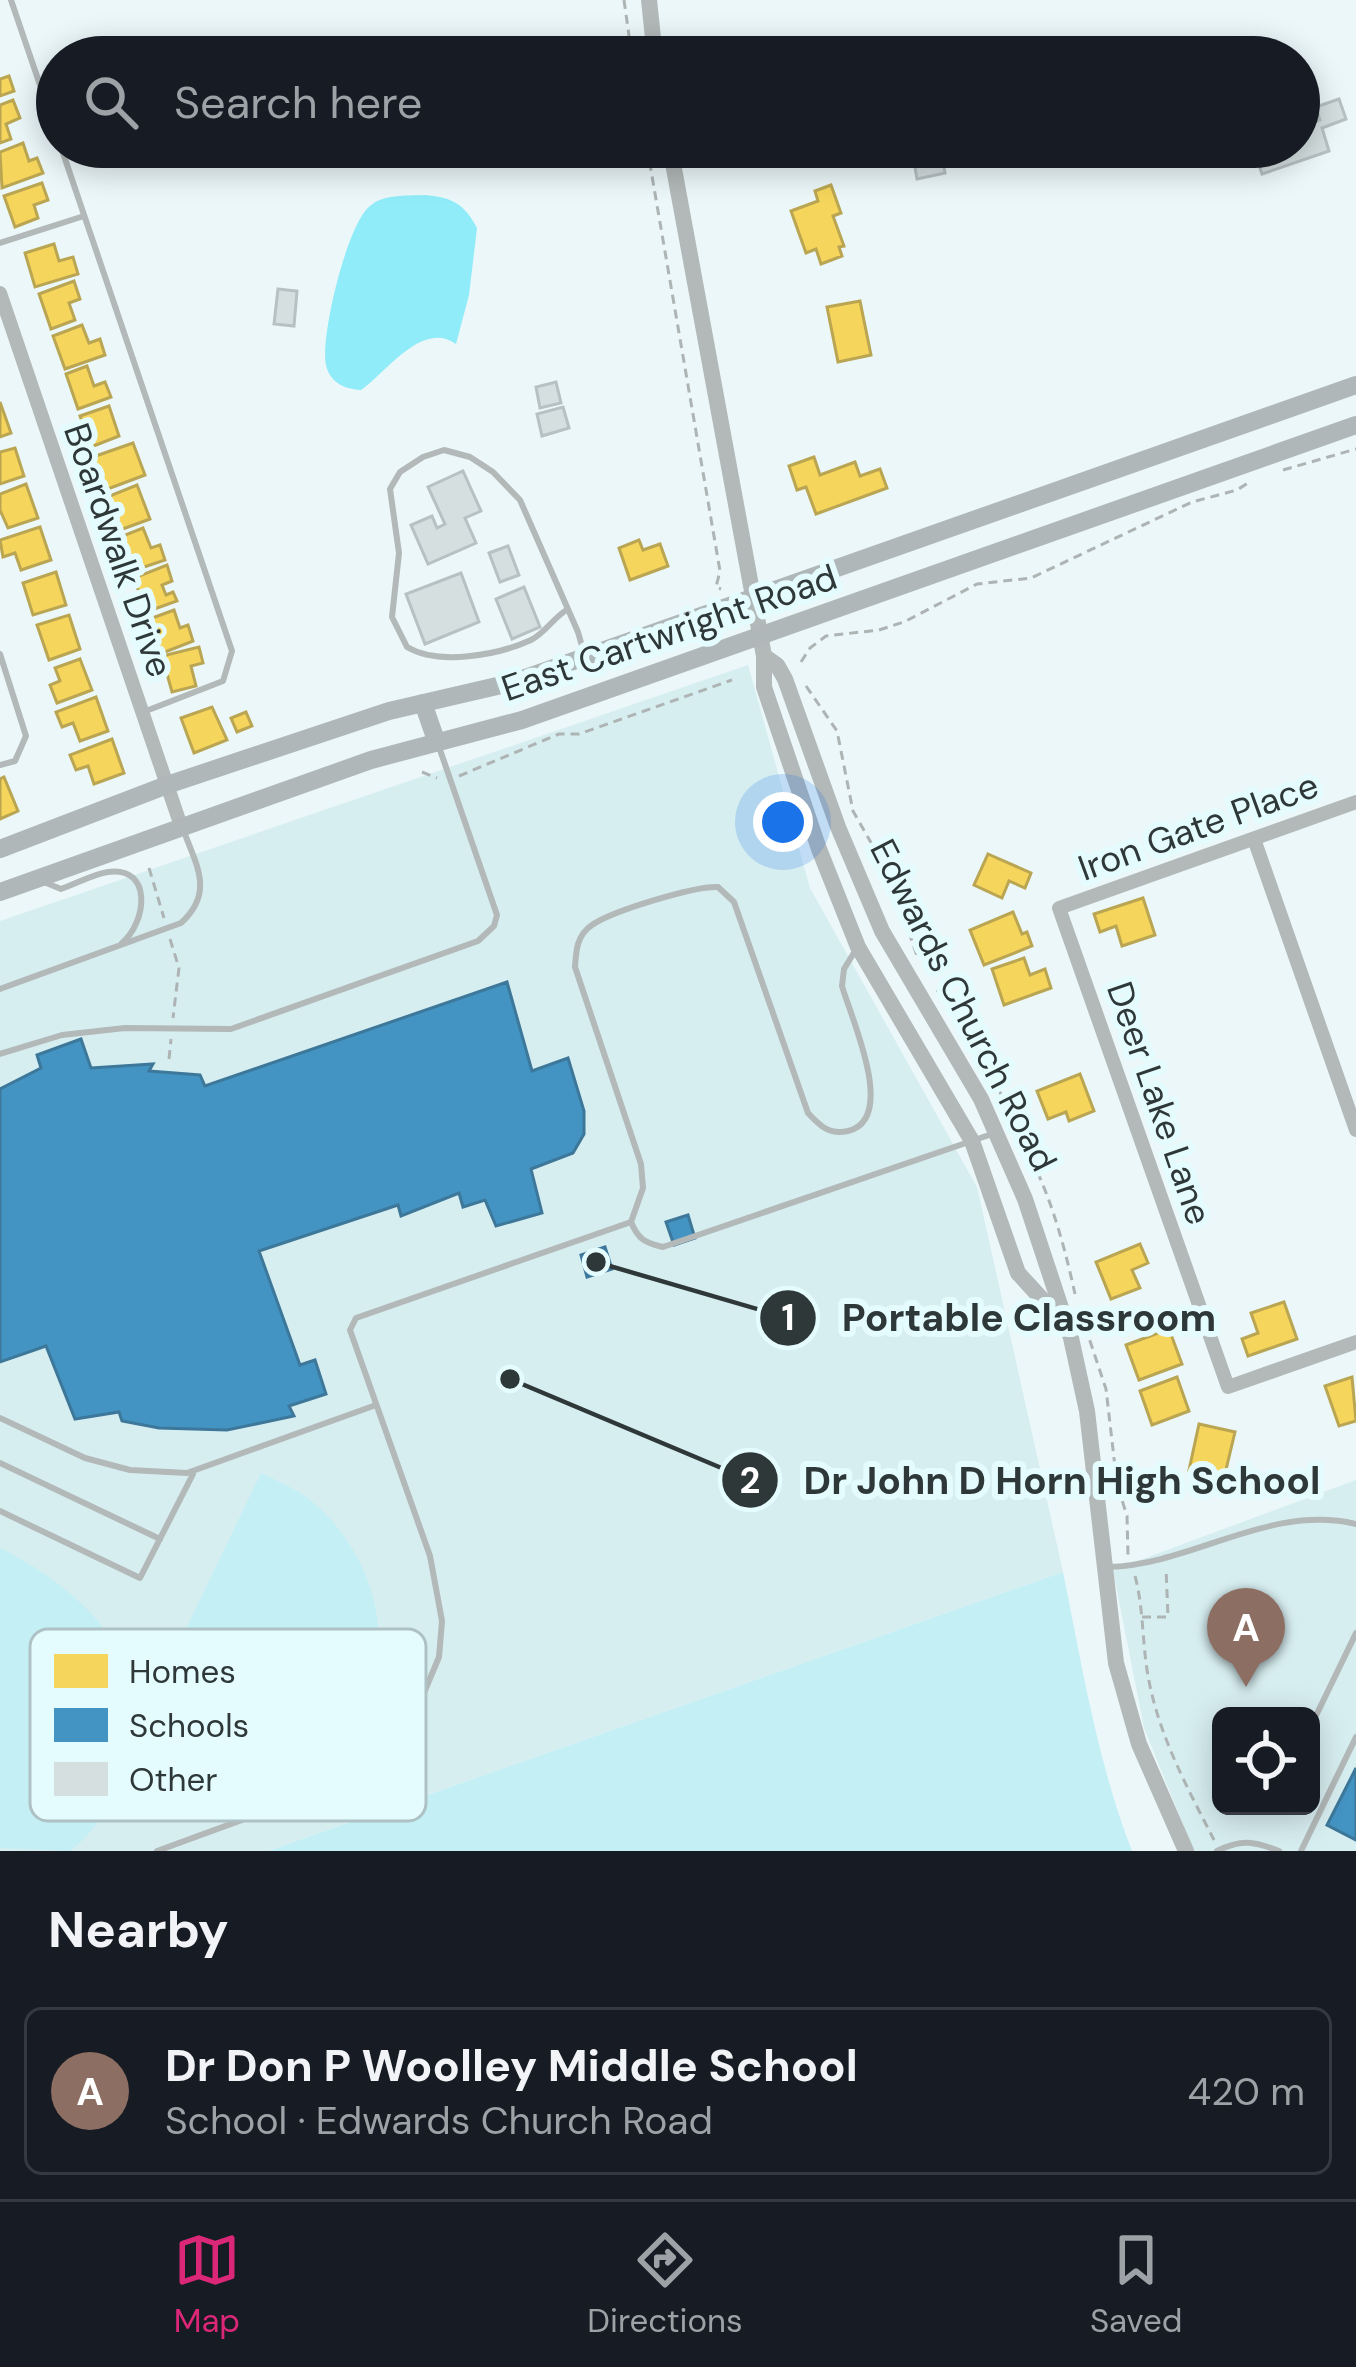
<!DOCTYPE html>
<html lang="en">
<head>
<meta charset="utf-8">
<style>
	:root { --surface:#171b24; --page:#242831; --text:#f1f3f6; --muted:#9ea1a6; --line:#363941; --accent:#db2777 }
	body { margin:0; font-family:"DM Sans",sans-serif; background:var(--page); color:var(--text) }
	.controls { position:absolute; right:36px; bottom:36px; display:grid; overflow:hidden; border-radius:18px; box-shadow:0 6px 30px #0003 }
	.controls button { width:108px; height:108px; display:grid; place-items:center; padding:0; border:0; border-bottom:3px solid var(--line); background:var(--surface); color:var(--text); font:60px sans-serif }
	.you { position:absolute; left:783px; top:822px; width:42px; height:42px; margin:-30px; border:9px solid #fff; border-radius:50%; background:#1a73e8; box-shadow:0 0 0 18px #1a73e833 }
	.badge { display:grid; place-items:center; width:78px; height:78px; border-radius:50%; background:var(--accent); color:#fff; font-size:39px; font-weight:700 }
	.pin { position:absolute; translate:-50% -99px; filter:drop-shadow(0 3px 6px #0008) }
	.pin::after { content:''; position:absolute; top:63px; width:42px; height:36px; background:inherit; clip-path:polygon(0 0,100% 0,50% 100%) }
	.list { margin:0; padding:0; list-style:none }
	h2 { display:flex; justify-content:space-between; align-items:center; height:156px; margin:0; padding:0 48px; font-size:51px }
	h2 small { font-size:39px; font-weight:400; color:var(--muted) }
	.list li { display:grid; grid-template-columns:78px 1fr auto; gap:36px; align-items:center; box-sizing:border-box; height:168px; margin:0 24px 24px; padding:0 24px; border:3px solid var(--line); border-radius:18px }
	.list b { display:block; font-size:45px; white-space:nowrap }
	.list p { margin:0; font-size:39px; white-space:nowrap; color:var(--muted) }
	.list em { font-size:39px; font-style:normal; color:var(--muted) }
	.icon { flex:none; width:66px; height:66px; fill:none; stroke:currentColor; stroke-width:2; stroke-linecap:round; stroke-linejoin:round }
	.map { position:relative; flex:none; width:1356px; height:1851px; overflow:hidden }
	.search { position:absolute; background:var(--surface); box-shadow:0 6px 30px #0003; left:36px; right:36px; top:36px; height:132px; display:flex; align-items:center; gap:30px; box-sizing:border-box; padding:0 42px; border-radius:66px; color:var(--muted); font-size:45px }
	.sheet { height:348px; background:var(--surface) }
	nav { display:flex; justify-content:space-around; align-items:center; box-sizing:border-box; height:168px; border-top:3px solid var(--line); background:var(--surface); font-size:33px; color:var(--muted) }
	nav a { display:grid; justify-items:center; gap:6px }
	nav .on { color:var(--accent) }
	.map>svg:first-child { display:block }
</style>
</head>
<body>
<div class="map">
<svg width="1356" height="1851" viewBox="0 0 1356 1851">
	<rect width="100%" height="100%" fill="#ebf7f9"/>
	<!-- built -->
	<g fill="#d7eef1" fill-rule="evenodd">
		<polygon points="748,665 810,888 977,1187 1063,1572 268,1851 0,1851 0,921"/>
		<path d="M 1356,1480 L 1356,1851 L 1194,1851 L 1144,1728 L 1113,1570 ZM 1221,1716 L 1311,1716 L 1311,1806 L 1221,1806 Z"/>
	</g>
	<!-- green -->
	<g fill="#c4eff5">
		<path d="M 261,1473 C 277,1481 297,1489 310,1500 C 365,1545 390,1616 375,1685 C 371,1703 361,1720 354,1737 L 186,1657 L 180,1641 Z"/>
		<path d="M 0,1548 C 84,1590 163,1665 127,1767 C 115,1800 98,1829 70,1851 L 0,1848 Z"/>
		<path d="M 1063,1572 C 1082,1665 1097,1761 1132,1851 L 268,1851 Z"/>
	</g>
	<!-- water -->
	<path fill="#8fecf8" d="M 424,195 C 451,197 464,203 477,228 L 469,295 L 456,344 C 422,320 387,372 361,390 C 345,389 330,383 326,365 C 320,337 347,224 370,206 C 384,194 406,196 424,195 Z"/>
	<!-- homes -->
	<g fill="#f6d55c" stroke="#baa652" stroke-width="3">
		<polygon points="9,76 14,91 0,96 0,79"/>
		<polygon points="13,100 20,118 6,124 11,139 0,143 0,105"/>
		<polygon points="23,143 29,161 37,158 43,173 2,188 0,152"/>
		<polygon points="773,147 813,147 814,153 775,159"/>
		<polygon points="42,183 48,200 34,205 38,218 15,227 4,196"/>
		<polygon points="831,185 841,213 833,216 844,246 839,247 842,256 821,264 816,249 806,253 791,211 818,201 815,191"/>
		<polygon points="54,244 59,261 73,257 78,274 35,287 25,253"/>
		<polygon points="74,281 80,299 69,303 75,320 51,329 39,294"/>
		<polygon points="860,301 871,355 838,362 827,307"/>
		<polygon points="82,325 89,343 100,339 105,355 65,369 53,336"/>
		<polygon points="87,366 94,386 105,382 111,397 78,409 66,374"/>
		<polygon points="0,402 11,433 0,437"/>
		<polygon points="109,406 119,436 91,447 80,416"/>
		<polygon points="133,443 145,475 105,490 93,457"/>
		<polygon points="15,448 24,476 0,484 0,452"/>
		<polygon points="814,457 820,475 855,462 860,476 880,469 887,488 816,514 806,487 797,490 789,466"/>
		<polygon points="26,484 38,518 8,528 0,510 0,494"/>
		<polygon points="137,485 150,519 120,530 107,497"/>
		<polygon points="40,527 51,560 21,570 15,553 3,557 0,540"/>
		<polygon points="143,528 151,548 160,545 165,560 132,571 120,537"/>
		<polygon points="639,540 643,550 660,544 668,566 630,580 619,548"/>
		<polygon points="167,565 172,581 162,585 166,595 173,592 177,601 146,612 134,578"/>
		<polygon points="56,572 66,605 33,615 23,583"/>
		<polygon points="174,610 180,628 188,625 193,641 160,654 147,620"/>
		<polygon points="69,615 80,649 49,660 37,625"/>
		<polygon points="199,647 203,663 191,666 196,686 172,692 162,656"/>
		<polygon points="80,659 92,690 57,703 50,685 60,681 55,668"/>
		<polygon points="96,697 108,731 80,741 73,723 62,727 56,712"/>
		<polygon points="212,707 227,740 194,753 181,718"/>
		<polygon points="246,712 252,726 237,732 231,718"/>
		<polygon points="112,739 124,773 94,784 88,766 76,770 70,755"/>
		<polygon points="4,777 18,811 0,819 0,779"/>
		<polygon points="988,854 1031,873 1025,888 1009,881 1002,898 974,885"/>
		<polygon points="1143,898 1155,935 1122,946 1116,926 1100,932 1094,914"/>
		<polygon points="1013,912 1022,934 1027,932 1032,946 984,965 970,930"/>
		<polygon points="1024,958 1030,975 1045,969 1051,988 1004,1005 992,969"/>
		<polygon points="1080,1074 1094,1111 1069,1121 1066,1112 1048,1119 1037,1091"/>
		<polygon points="1140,1244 1148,1263 1132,1270 1140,1288 1111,1299 1096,1262"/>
		<polygon points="1284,1302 1297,1339 1248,1356 1242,1339 1258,1333 1251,1313"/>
		<polygon points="1169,1329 1182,1364 1139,1380 1126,1345"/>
		<polygon points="1177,1377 1189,1411 1152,1425 1140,1391"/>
		<polygon points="1352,1377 1356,1421 1339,1426 1325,1386"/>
		<polygon points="1199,1424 1235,1432 1224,1478 1189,1470"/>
	</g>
	<!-- schools -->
	<g fill="#4393c3" stroke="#3d789a" stroke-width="3">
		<polygon points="507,982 532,1071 568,1058 584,1111 584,1134 573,1153 531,1169 542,1213 496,1226 485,1200 463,1207 459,1193 401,1216 398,1205 259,1251 300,1365 315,1360 326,1394 289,1406 294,1416 227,1430 159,1428 122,1421 119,1412 75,1419 46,1346 0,1362 0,1089 41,1068 37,1055 81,1039 91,1068 153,1064 149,1071 200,1075 205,1086"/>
		<polygon points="688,1215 695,1238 674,1245 666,1222"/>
		<polygon points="605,1247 612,1269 587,1277 581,1255"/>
		<polygon points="1356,1768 1356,1840 1327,1825"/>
	</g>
	<!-- building -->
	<g fill="#d5dfe0" stroke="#b7c1c3" stroke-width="3">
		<polygon points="1339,99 1346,119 1322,128 1329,151 1262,174 1253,147 1299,147 1299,127 1320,120 1316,107"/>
		<polygon points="942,156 945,173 917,179 914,162"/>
		<polygon points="278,289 297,291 294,326 274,324"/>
		<polygon points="556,382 561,403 540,408 536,387"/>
		<polygon points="563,407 569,428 542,436 537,414"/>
		<polygon points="463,471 481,511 465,518 476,543 428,564 411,525 432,516 437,528 445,524 428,487"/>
		<polygon points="508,546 519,575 500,582 489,553"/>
		<polygon points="461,573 479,622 425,644 406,594"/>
		<polygon points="524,587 540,627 512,639 496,599"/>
	</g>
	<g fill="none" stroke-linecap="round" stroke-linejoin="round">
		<!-- path -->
		<g stroke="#aeb3b4" stroke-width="3" stroke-dasharray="9 6" stroke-linecap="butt">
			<polyline points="624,0 632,57"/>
			<polyline points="647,147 720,571 716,587 721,589"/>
			<polyline points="1283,470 1356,449"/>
			<polyline points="801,662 810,648 826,636 879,630 904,622 977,584 1031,578 1192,502 1237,490 1251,481"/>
			<polyline points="806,686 837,731 853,811 890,876 917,956"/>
			<polyline points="422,772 437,778"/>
			<polyline points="459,776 559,734 579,734 732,680"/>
			<polyline points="149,868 164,918"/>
			<polyline points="170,939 179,968 173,1018"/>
			<polyline points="937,990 981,1044 993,1066 1005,1110"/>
			<polyline points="169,1059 171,1039"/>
			<path d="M 1009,1119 C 1044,1174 1061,1230 1075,1294"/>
			<polyline points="1085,1326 1106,1389 1117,1484 1127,1516 1128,1556"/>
			<path d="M 1135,1576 C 1144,1609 1142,1647 1149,1681 C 1160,1738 1188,1789 1214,1840"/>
			<polyline points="1142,1617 1168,1617 1166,1568"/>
		</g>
		<!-- service -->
		<g stroke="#b3b8b8" stroke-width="6">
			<polyline points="11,0 57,135"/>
			<polyline points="61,147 232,651 223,681 146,711"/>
			<polyline points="0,243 84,216"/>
			<path d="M 568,609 C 554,617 545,633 531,640 C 498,655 439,666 407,647 L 392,617 L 399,553 L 390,489 L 400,472 L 423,457 L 444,450 L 470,457 L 493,472 L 520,500 L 578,632 L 584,653"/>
			<polyline points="0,654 26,736 15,761 0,765"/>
			<path d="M 44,882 L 61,889 C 76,884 93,874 108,872 C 153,866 147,922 122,943"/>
			<path d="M 0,989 L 181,923 C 215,892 196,865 183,829"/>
			<polyline points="0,1054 62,1035 125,1028 231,1029 478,941 494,926 497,915 438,744"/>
			<path d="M 631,1222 C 638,1239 645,1243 663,1247 L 992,1134"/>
			<polyline points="0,1418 85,1458 130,1470 187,1473 376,1405"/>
			<polyline points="0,1463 160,1539"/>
			<polyline points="0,1511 140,1578 193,1474"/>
			<path d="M 1108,1567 C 1193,1565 1270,1503 1356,1524"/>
			<polyline points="1311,1726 1356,1633"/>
			<path d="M 157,1851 L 291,1802 L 361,1771 L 418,1707 L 439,1657 L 442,1621 L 430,1556 L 350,1330 L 356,1318 L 631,1222 L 643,1188 L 641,1164 L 575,967 C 576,950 577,935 592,925 C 612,911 694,886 718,887 L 734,902 L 808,1113 C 820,1126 829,1135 848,1131 C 898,1119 851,1018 842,986 L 844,969 L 855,951"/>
			<path d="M 1217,1851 C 1241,1839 1254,1841 1279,1851"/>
			<polyline points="1301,1851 1356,1737"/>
		</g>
		<!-- minor -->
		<g stroke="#b3b8b8" stroke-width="14">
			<polyline points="0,293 181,826"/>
			<polyline points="1356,802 1059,908 1228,1387 1356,1342"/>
			<polyline points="1254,839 1356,1130"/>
		</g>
		<!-- tertiary -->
		<g stroke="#b3b8b8" stroke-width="16">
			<polyline points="649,0 655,57"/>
			<polyline points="670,147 764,656 764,687 819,849 858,947 972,1141 1018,1273 1061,1320"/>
			<polyline points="764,656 777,665 785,679 838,827 882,931 981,1099 1025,1199 1071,1338 1087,1411 1116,1663 1139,1744 1186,1851"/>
		</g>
		<!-- secondary -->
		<g stroke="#b0b7b8" stroke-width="18">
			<polyline points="423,703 437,743"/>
			<polyline points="0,849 167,785 389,711 514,682 1356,385"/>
			<polyline points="0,892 371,760 522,720 1356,425"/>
		</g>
	</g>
	<g text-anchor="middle" stroke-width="12" stroke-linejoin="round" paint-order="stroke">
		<!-- street labels -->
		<g font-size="36" fill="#2f3839" stroke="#e5fcff">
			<text transform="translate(119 550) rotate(71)" y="13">Boardwalk Drive</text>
			<text transform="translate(669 632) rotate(-19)" y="13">East Cartwright Road</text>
			<text transform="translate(1198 826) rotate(-20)" y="13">Iron Gate Place</text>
			<text transform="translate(964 1005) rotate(63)" y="13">Edwards Church Road</text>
			<text transform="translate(1160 1103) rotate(71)" y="13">Deer Lake Lane</text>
		</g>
	</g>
	<!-- legend -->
	<rect x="30" y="1629" width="396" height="192" rx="18" fill="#e5fcff" stroke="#aec1c4" stroke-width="3"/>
	<rect x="54" y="1654" width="54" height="34" fill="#f6d55c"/>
	<rect x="54" y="1708" width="54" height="34" fill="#4393c3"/>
	<rect x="54" y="1762" width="54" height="34" fill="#d5dfe0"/>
	<g font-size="33" fill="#2f3839">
		<text x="129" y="1683">Homes</text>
		<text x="129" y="1737">Schools</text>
		<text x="129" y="1791">Other</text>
	</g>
	<!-- callouts -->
	<path fill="none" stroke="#2f3839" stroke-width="4.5" d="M596 1262L788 1318M510 1379L750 1480"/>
	<g fill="#2f3839" stroke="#e5fcff" stroke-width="4.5">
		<circle cx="596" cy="1262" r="12"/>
		<circle cx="510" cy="1379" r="12"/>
		<circle cx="788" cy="1318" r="30"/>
		<circle cx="750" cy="1480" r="30"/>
	</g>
	<g font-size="36" text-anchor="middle" font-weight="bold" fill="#fff">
		<text x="788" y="1330">1</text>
		<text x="750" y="1493">2</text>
	</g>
	<g font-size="39" text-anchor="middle" font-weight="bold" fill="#2f3839" stroke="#e5fcff" stroke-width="12" stroke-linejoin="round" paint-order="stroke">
		<text x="1029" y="1331">Portable Classroom</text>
		<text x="1062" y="1494">Dr John D Horn High School</text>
	</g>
</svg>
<div class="controls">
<button><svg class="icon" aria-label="locate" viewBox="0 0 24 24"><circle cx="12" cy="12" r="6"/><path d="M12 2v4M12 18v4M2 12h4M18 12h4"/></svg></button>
</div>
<div class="you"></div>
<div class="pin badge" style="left:1246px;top:1687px;background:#8d6e63">A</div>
<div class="search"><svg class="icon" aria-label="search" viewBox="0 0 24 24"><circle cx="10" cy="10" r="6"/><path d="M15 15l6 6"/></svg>Search here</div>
</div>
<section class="sheet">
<h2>Nearby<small></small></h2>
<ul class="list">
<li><span class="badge" style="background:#8d6e63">A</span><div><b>Dr Don P Woolley Middle School</b><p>School · Edwards Church Road</p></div><em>420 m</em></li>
</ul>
</section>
<nav>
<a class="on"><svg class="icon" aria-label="map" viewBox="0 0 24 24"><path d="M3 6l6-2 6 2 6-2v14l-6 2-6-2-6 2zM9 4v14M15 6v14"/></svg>Map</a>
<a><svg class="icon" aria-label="directions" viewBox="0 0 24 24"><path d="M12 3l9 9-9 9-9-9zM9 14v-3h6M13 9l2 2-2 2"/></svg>Directions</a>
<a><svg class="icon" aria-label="saved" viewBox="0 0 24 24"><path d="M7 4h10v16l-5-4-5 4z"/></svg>Saved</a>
</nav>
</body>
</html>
